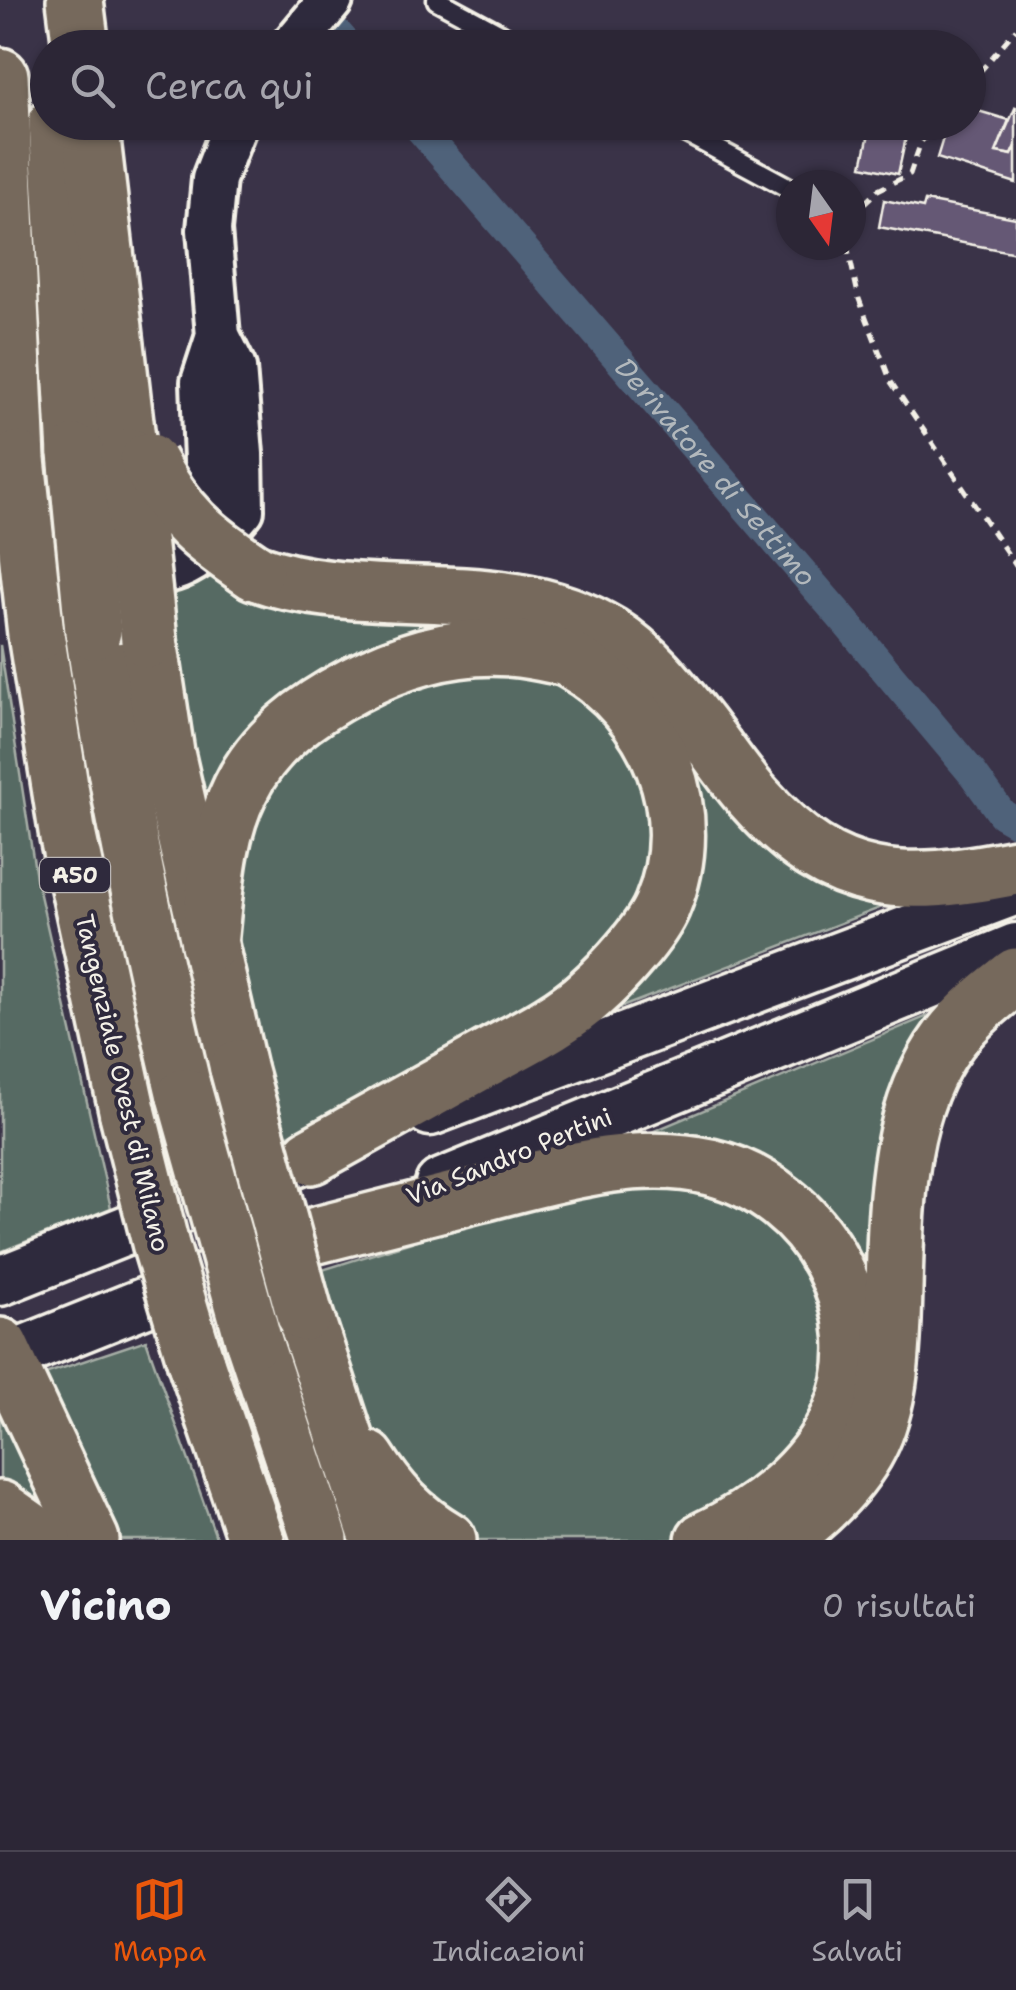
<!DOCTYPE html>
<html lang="it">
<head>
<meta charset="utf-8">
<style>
	:root { --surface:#2c2636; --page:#383242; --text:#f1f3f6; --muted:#a6a5ad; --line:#484351; --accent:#ea580c }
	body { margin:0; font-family:"Shantell Sans",sans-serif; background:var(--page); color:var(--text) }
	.compass { position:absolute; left:776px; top:170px; width:90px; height:90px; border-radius:50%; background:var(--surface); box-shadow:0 2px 8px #0004; rotate:166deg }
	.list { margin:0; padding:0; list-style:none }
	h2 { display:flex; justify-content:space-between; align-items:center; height:130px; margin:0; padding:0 40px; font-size:42px }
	h2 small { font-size:32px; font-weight:400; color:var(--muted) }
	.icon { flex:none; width:55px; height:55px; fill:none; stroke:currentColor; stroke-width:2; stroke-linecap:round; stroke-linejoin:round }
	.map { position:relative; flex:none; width:1016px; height:1540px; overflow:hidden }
	.search { position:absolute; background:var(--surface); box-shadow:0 2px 8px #0004; left:30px; right:30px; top:30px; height:110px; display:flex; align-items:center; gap:25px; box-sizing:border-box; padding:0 35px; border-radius:55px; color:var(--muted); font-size:38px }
	.sheet { height:310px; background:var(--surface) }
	nav { display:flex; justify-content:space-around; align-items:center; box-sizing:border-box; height:140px; border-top:2px solid var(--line); background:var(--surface); font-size:28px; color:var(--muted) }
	nav a { display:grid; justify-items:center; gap:5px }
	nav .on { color:var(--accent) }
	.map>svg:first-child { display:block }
</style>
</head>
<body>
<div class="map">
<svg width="1016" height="1540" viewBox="0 0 1016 1540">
	<rect width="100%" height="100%" fill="#3a3348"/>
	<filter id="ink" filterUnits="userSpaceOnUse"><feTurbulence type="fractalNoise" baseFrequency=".01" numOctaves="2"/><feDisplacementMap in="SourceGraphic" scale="20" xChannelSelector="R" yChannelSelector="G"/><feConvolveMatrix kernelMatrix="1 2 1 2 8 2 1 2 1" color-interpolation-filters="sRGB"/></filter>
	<g filter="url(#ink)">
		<!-- green -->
		<g fill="#576a63" stroke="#a6aea6" stroke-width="2.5">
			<path d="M 212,564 C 223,573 235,585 248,591 C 280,607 318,609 352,611 C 423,617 521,616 586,644 C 670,680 711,786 777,847 C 809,876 852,891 893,903 L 593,1018 C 617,992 649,964 667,932 C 688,894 696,843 690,800 C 684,760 665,723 637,694 C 532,584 345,641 253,741 C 228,768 216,799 203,833 L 174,684 L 162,585 L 188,583 Z"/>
			<polygon points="0,645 36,877 111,1208 0,1252"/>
			<polygon points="544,668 625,726 663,829 623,942 440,1065 284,1137 231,928 238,837 290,747 421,672"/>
			<polygon points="973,997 886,1197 818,1479 847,1255 623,1144"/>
			<polygon points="674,1177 767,1207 842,1328 804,1451 684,1536 671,1540 477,1540 444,1522 369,1431 319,1271 523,1207"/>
			<polygon points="146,1340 217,1540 112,1540 30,1379"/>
			<polygon points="0,1389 67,1532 0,1490"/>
		</g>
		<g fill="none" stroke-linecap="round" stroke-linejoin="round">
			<!-- canal -->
			<g stroke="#4f627a" stroke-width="30">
				<polyline points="336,32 350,48"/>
				<path id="s1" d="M 414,122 L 847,624 L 973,774 L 1002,814 L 1016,822"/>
			</g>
		</g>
		<!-- building -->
		<g fill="#655874" stroke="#f4f1e8" stroke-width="2.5">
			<polygon points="1016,106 1016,146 1012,155 996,152"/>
			<polygon points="968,108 1009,120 996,152 1012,155 1016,146 1016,183 937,158 948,122 968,122"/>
			<polygon points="870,129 906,137 898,174 862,166"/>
			<polygon points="884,200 923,208 925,201 1016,218 1016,253 879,227"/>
		</g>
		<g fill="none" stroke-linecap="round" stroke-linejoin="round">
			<!-- service casing -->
			<g stroke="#f4f1e8" stroke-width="25">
				<g id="service">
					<polyline points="437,0 526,48"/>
					<polyline points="666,122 791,189"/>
				</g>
			</g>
			<!-- tertiary casing -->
			<g stroke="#f4f1e8" stroke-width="50">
				<g id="tertiary">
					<polyline points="291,48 331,0"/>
					<polyline points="0,533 99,541 170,539 195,523 207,487 203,382 218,336"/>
					<path d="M 0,564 C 46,569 137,584 179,567 C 206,557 223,531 242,510 L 241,454 L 234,368 L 218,336 L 209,230 L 214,179 L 236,122"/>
				</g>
			</g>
			<!-- secondary casing -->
			<g stroke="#f4f1e8" stroke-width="55">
				<g id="secondary">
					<polyline points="430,1111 1016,890"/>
					<polyline points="440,1184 1016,948"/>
					<polyline points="0,1281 302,1160"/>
					<polyline points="0,1360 266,1254"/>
				</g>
			</g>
			<!-- motorway casing -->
			<g stroke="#f4f1e8" stroke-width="62">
				<g id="motorway">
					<polyline points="75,0 81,48"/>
					<polyline points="0,76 17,460"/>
					<polyline points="57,122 76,453"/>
					<polyline points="90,122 129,456"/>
					<path d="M 255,572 C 368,613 504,570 610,635 C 645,657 670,689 695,721 C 715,746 733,775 755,799 C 835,890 904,889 1016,867"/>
					<path d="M 93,631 C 116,787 148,941 185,1096"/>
					<polyline points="36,634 68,837 128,1114"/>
					<polyline points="149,640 166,753 238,1068"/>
					<path d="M 209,944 C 215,892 216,838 240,790 C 263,741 308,709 354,685 C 413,654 477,638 543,653 C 552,655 564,656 572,661 C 658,709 701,813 662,906 C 651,932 613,974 591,993 C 561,1021 518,1041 482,1061 C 425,1093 368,1124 311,1156"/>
					<path d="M 317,1235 C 371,1221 425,1208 478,1194 C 550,1176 635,1149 710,1167 C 815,1191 885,1313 840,1415 C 814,1473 760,1514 704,1540"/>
					<polyline points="304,1313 379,1540"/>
					<polyline points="253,1339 320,1540"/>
					<polyline points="0,1346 91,1540"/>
					<polyline points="196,1363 256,1540"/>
					<path d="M 367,1459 C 389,1494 412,1519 448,1540"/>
					<polyline points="0,1509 44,1540"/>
					<path d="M 780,1540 C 814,1516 844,1489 865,1453 C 888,1413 891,1365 893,1320 C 897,1226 890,1118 949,1039 C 968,1014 992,995 1016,976"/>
				</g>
			</g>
			<!-- path -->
			<g stroke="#f4f1e8" stroke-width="5" stroke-dasharray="10 8" stroke-linecap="butt">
				<polyline points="968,86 1016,29"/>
				<polyline points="851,216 878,190 910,174 921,142 938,122"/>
				<polyline points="847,245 859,299 891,382 1016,566"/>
			</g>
			<!-- service -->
			<use href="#service" stroke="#2f2a3d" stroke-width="18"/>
			<!-- tertiary -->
			<use href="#tertiary" stroke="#2f2a3d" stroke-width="42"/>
			<!-- secondary -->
			<use href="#secondary" stroke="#2f2a3d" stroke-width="48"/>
			<!-- motorway -->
			<use href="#motorway" stroke="#76695c" stroke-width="55"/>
			<!-- motorway-bridge casing -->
			<g stroke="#f4f1e8" stroke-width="62" stroke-linecap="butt">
				<g id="motorway-bridge">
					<polyline points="76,453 93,631"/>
					<polyline points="129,456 149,640"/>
					<polyline points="17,460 36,634"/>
					<path d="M 148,461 C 177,517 204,538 255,572"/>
					<polyline points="238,1068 304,1313"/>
					<polyline points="185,1096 253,1339"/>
					<polyline points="128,1114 161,1246 196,1363"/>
				</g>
			</g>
			<!-- motorway-bridge -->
			<use href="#motorway-bridge" stroke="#76695c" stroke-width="55"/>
		</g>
	</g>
	<g text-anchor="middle" stroke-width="8" stroke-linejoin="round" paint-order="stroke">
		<!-- shield labels -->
		<rect fill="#2f2a3d" stroke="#b9b5b5" stroke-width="2.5" x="40" y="858" width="70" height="34" rx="8"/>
		<g font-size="22" font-weight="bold" fill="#f4f1e8">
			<text x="75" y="883">A50</text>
		</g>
		<!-- street labels -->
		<g font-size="25" fill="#f4f1e8" stroke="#2f2a3d">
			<text transform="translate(123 1083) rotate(77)" y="9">Tangenziale Ovest di Milano</text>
			<text transform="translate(509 1156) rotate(-22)" y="9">Via Sandro Pertini</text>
		</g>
		<!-- water labels -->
		<g font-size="28" font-style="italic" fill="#b2b8bc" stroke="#2f2a3d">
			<text dy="10" stroke="none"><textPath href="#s1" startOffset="462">Derivatore di Settimo</textPath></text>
		</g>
	</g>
</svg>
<svg class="compass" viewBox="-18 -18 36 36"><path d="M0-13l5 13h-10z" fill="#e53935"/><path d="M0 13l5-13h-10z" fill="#a6a5ad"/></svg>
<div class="search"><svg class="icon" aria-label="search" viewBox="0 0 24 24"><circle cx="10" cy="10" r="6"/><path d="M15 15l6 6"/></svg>Cerca qui</div>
</div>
<section class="sheet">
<h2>Vicino<small>0 risultati</small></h2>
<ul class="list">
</ul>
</section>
<nav>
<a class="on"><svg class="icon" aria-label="map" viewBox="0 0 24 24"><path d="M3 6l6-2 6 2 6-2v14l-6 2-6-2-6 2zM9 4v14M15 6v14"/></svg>Mappa</a>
<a><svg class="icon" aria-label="directions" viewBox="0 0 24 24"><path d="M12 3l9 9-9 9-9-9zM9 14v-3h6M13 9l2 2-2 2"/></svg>Indicazioni</a>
<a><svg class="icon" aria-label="saved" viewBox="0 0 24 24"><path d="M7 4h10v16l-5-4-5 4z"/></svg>Salvati</a>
</nav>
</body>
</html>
